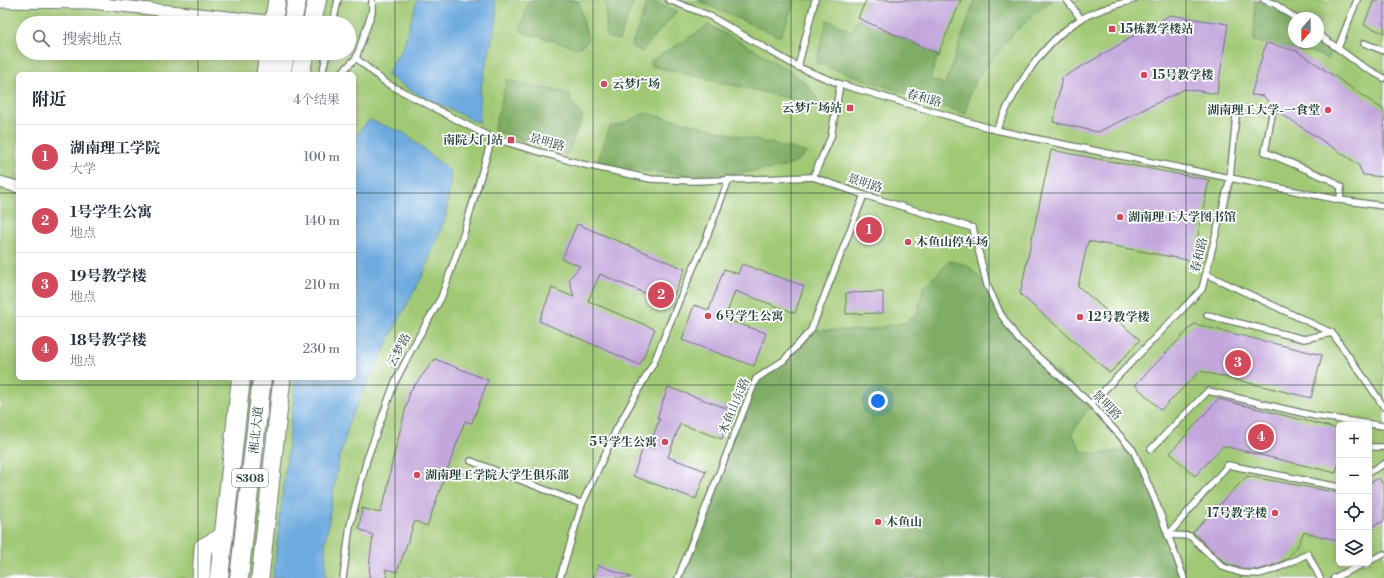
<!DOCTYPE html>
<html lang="zh">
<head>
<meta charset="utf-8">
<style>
	:root { --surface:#fff; --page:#f2f2f3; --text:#1f2937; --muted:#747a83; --line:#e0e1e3; --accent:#d1495b }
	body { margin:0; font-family:"Libre Bodoni","Noto Serif SC",serif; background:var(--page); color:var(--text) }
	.controls { position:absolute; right:12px; bottom:12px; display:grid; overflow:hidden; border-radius:6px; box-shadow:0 2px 10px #0003 }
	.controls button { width:36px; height:36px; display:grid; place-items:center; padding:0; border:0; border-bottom:1px solid var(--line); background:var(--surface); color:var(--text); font:20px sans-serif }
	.compass { position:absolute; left:1288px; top:12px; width:36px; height:36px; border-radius:50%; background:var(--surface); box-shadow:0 2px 10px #0003; rotate:201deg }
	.you { position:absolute; left:878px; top:401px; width:14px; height:14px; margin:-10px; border:3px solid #fff; border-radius:50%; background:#1a73e8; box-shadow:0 0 0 6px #1a73e833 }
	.badge { display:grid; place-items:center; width:26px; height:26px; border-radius:50%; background:var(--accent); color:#fff; font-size:13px; font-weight:700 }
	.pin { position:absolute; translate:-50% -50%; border:2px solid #fff; box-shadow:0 1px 4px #0006 }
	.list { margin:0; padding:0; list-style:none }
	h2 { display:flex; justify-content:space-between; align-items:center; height:52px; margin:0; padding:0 16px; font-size:17px }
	h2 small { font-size:13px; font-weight:400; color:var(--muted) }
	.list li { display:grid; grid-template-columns:26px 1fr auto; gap:12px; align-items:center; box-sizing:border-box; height:64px; padding:0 16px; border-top:1px solid var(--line) }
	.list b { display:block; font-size:15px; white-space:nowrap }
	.list p { margin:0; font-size:13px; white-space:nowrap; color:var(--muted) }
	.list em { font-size:13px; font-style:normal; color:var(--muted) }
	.icon { flex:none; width:22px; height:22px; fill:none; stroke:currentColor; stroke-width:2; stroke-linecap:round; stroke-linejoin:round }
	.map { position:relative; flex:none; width:1384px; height:578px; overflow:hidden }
	.search { position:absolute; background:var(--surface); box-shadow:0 2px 10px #0003; left:16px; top:16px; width:340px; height:44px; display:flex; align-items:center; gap:10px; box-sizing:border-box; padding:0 14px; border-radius:22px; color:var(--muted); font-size:15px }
	.panel { position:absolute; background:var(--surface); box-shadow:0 2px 10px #0003; left:16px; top:72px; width:340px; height:308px; border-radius:6px }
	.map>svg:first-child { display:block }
</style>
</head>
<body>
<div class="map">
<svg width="1384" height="578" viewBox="0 0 1384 578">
	<rect width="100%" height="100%" fill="#fff"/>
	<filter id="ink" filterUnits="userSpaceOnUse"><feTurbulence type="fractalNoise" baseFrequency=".025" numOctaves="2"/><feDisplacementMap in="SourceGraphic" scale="8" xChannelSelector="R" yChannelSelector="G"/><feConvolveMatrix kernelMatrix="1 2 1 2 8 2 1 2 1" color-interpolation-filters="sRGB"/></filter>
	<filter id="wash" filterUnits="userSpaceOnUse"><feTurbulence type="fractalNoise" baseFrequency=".012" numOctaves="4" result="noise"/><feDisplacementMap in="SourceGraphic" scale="16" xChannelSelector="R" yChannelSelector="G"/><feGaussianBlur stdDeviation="0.9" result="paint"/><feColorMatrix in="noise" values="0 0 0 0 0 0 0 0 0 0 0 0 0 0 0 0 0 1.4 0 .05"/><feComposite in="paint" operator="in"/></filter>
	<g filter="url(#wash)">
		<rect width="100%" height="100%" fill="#f6e6d0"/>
		<!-- green -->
		<path fill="#a1c975" stroke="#608354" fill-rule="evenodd" d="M 0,0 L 1384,0 L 1384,578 L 0,578 ZM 1294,18 L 1318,18 L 1318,42 L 1294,42 ZM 23,23 L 349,23 L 349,53 L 23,53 ZM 18,74 L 354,74 L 354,378 L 18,378 ZM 1339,425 L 1369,425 L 1369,563 L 1339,563 Z"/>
		<!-- forest -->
		<g fill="#80ad66" stroke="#50754d">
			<polygon points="529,0 578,0 588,41 578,48 520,31"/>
			<polygon points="605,0 634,0 619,40 607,37"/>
			<polygon points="648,0 677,11 642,51 631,47"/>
			<polygon points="697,0 794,0 791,11 780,37"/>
			<polygon points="975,0 1052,0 1033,15 1013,34 981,72 970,93 966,114 816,63 827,20 853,31 858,18 938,54 930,79 945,84"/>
			<polygon points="1255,0 1280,13 1294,23 1294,42 1318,42 1318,40 1333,50 1328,59 1312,52 1297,51 1254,41"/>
			<polygon points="709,25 759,52 804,81 816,96 819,105 651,66 651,61"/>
			<path d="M 507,80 L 570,94 C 569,103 577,110 583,115 L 567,155 L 494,130 Z"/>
			<path d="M 646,113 L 793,149 L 806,153 C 802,156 799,161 794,163 C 785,168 772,169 762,170 C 707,178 651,175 597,163 L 610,126 L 620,125 Z"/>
			<polygon points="950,261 967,265 987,285 1018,339 1091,404 1072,433 1081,451 1095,454 1133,450 1184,578 678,578 756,379 784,360 811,330 869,330 906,322 918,312 923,288"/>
		</g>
		<!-- water -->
		<g fill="#6eaadf" stroke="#46748a">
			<polygon points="417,0 495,0 497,19 480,91 480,107 479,123 414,92 387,75 395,60 403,48"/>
			<polygon points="369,120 404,133 451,172 446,216 422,277 400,317 351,417 338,463 325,545 326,578 273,578 296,378 354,378 354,138"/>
		</g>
		<g id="blocks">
			<!-- building -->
			<g fill="#c3a6dc">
				<polygon points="866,0 961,0 938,54 858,18"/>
				<polygon points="1374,0 1384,0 1384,33 1364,25"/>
				<polygon points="1170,15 1228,24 1217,94 1185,89 1098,132 1053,122 1062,78"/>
				<polygon points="1266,43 1297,51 1384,110 1384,177 1363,175 1358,164 1277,111 1276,106 1273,105 1271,106 1264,96 1251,95"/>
				<polygon points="1051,150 1209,180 1193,261 1088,241 1078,286 1140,340 1110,373 1020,294"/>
				<polygon points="577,224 685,269 670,304 600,274 588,301 655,329 640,365 539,321 552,288 574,297 569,279 580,266 562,259"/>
				<polygon points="742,264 804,286 795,313 735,291 725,319 766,333 754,366 682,340 694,305 709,310 724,269 738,274"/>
				<polygon points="883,292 883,313 846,314 846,293"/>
				<polygon points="1194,324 1322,355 1311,398 1200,371 1161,410 1135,385"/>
				<polygon points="435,359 488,380 472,423 465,421 427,526 415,521 397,572 385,569 388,578 369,578 370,559 373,535 359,529 362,508 380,513 387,491 391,467 410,391"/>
				<polygon points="668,387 732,410 722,439 680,424 668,457 706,471 696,499 633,476 644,445 655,449 654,433 660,419 657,418"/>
				<polygon points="1218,399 1339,429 1339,461 1336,473 1223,446 1195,476 1170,453"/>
				<polygon points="1247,476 1339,493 1339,541 1304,532 1297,547 1287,559 1274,565 1258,570 1242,569 1225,563 1193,532"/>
				<polygon points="1379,478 1384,486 1384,521 1369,528 1369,483"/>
				<polygon points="598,565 631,577 630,578 593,578"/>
			</g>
		</g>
	</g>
	<g filter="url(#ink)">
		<use href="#blocks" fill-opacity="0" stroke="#6a786b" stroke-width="1"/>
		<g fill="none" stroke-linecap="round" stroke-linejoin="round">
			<!-- service casing -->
			<g stroke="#6a786b" stroke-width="8">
				<g id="service">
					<path d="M 669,0 L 708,15 L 798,67 L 840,84 L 996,130 C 1016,88 1040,44 1081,19 C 1096,10 1116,5 1133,0"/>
					<polyline points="1067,0 1081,19"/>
					<polyline points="1264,0 1275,4 1295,18"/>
					<polyline points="333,23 338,0"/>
					<polyline points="1318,34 1362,66 1384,78"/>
					<polyline points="1364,43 1384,51"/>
					<polyline points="1338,48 1357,0"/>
					<polyline points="356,58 386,83 492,138 581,164 651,179 694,181 813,177 864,195 973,228 987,285 1000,313 1018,339 1091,404 1133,450 1155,500 1184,578"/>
					<polyline points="798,67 815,0"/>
					<polyline points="322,74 327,53"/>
					<polyline points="340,74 356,58 372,12 372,0"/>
					<polyline points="1273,109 1265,152 1331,180 1341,187 1340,200"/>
					<polyline points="996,130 1057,143 1230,178 1236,116"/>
					<polyline points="813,177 831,137 840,84"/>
					<polyline points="1206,274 1332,333 1365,379 1384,407"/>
					<polyline points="1207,315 1304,339 1332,333"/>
					<polyline points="1091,404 1202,289 1230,178 1340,200 1384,206"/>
					<polyline points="1369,447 1384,447"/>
					<polyline points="1151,449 1208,391 1315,416 1384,426"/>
					<polyline points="471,461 582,504"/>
					<polyline points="1369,472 1384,464"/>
					<polyline points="1168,535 1228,465 1339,487"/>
					<polyline points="1168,535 1190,536 1223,567 1241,573 1259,574 1276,569 1308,554 1320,578"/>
					<polyline points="1369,561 1384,554"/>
					<polyline points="343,578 350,526 367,459 394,384 415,343 441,298 463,236 492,138"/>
					<polyline points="560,578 582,504 616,430 654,362 681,296 706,239 729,179"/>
					<polyline points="678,578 756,379 784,360 811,330 864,195"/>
					<polyline points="1334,578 1365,563"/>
				</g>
			</g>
			<!-- minor casing -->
			<g stroke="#6a786b" stroke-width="13">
				<g id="minor">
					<polyline points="0,2 91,3 289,23"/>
					<polyline points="0,182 18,187"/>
				</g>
			</g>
			<!-- primary casing -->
			<g stroke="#6a786b" stroke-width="19">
				<g id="primary">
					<polyline points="273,23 277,0"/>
					<polyline points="265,74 268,53"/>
					<polyline points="201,578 203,547 223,536"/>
					<polyline points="260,578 282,378"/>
				</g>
			</g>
			<!-- trunk casing -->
			<g stroke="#6a786b" stroke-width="20">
				<g id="trunk">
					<polyline points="292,23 297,0"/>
					<polyline points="312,23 317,0"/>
					<polyline points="281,74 286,53"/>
					<polyline points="300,74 305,53"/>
					<polyline points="219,578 241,378"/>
					<polyline points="239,578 262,378"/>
				</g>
			</g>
			<!-- service -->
			<use href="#service" stroke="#fff" stroke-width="5.5"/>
			<!-- minor -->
			<use href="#minor" stroke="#fff" stroke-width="11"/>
			<!-- primary -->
			<use href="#primary" stroke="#fff" stroke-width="17"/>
			<!-- trunk -->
			<use href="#trunk" stroke="#fff" stroke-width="18"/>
		</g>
	</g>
	<!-- grid -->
	<path fill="none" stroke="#1f3d34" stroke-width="1" stroke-opacity="0.55" d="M 198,0 L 198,23M 395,0 L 395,578M 593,0 L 593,578M 791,0 L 791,578M 989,0 L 989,578M 1186,0 L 1186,578M 198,53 L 198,74M 0,193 L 18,193M 354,193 L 1384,193M 198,378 L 198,578M 0,385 L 1384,385"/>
	<!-- markers -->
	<g fill="#d1495b" stroke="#fff" stroke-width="1.5">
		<rect x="1108" y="25" width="8" height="8" rx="2"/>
		<circle cx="1144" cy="75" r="4"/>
		<circle cx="604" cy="84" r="4"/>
		<rect x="846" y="104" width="8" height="8" rx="2"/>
		<circle cx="1328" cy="110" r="4"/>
		<rect x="507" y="136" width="8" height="8" rx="2"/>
		<circle cx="1120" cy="217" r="4"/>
		<circle cx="908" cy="242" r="4"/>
		<circle cx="708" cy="316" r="4"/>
		<circle cx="1080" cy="317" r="4"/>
		<circle cx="665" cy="442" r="4"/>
		<circle cx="417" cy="475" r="4"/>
		<circle cx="1275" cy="513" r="4"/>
		<circle cx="878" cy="522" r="4"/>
	</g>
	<g text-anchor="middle" stroke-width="3.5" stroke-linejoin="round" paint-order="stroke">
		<!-- shield labels -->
		<rect fill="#fff" stroke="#627771" stroke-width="1" x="232" y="469" width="36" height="18" rx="3"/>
		<g font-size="11" font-weight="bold" fill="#1f3d34">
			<text x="250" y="482">S308</text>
		</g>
		<!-- poi labels -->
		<g font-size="12" font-weight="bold" fill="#1f3d34" stroke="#fff" text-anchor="start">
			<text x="1120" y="33">15栋教学楼站</text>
			<text x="1152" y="79">15号教学楼</text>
			<text x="612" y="88">云梦广场</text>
			<text x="842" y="112" text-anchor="end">云梦广场站</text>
			<text x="1320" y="114" text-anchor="end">湖南理工大学-一食堂</text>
			<text x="503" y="144" text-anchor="end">南院大门站</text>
			<text x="1128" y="221">湖南理工大学图书馆</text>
			<text x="916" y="246">木鱼山停车场</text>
			<text x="716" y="320">6号学生公寓</text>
			<text x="1088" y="321">12号教学楼</text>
			<text x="657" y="446" text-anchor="end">5号学生公寓</text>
			<text x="425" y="479">湖南理工学院大学生俱乐部</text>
			<text x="1267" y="517" text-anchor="end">17号教学楼</text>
			<text x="886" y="526">木鱼山</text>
		</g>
		<!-- street labels -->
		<g font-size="12" fill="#1f3d34" stroke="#fff">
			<text transform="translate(924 98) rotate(16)" y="4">春和路</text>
			<text transform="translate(547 142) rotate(16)" y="4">景明路</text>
			<text transform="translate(865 183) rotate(18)" y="4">景明路</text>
			<text transform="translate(1199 255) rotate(-76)" y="4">春和路</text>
			<text transform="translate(399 350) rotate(-62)" y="4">云梦路</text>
			<text transform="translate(1107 405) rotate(46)" y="4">景明路</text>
			<text transform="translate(734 406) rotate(-67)" y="4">木鱼山东路</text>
			<text transform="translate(256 430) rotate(-84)" y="4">湘北大道</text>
		</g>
	</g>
</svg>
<div class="controls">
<button>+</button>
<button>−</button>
<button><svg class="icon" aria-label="locate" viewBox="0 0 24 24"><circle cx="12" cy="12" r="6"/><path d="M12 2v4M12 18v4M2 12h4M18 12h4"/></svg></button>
<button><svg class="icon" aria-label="layers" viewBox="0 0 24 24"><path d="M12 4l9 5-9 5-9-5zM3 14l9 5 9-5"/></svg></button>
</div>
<svg class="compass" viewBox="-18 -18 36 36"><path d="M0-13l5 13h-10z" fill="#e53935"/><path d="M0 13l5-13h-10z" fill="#747a83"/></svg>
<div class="you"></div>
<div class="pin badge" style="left:869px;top:230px">1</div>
<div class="pin badge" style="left:661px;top:295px">2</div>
<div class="pin badge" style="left:1238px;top:363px">3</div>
<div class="pin badge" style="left:1261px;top:437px">4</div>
<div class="search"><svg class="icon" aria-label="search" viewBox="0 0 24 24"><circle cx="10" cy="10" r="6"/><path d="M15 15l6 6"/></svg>搜索地点</div>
<section class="panel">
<h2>附近<small>4个结果</small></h2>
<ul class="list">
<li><span class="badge">1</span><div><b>湖南理工学院</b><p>大学</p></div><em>100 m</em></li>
<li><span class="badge">2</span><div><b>1号学生公寓</b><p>地点</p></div><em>140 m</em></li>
<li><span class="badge">3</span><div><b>19号教学楼</b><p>地点</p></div><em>210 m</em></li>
<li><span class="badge">4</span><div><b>18号教学楼</b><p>地点</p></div><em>230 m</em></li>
</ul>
</section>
</div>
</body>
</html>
